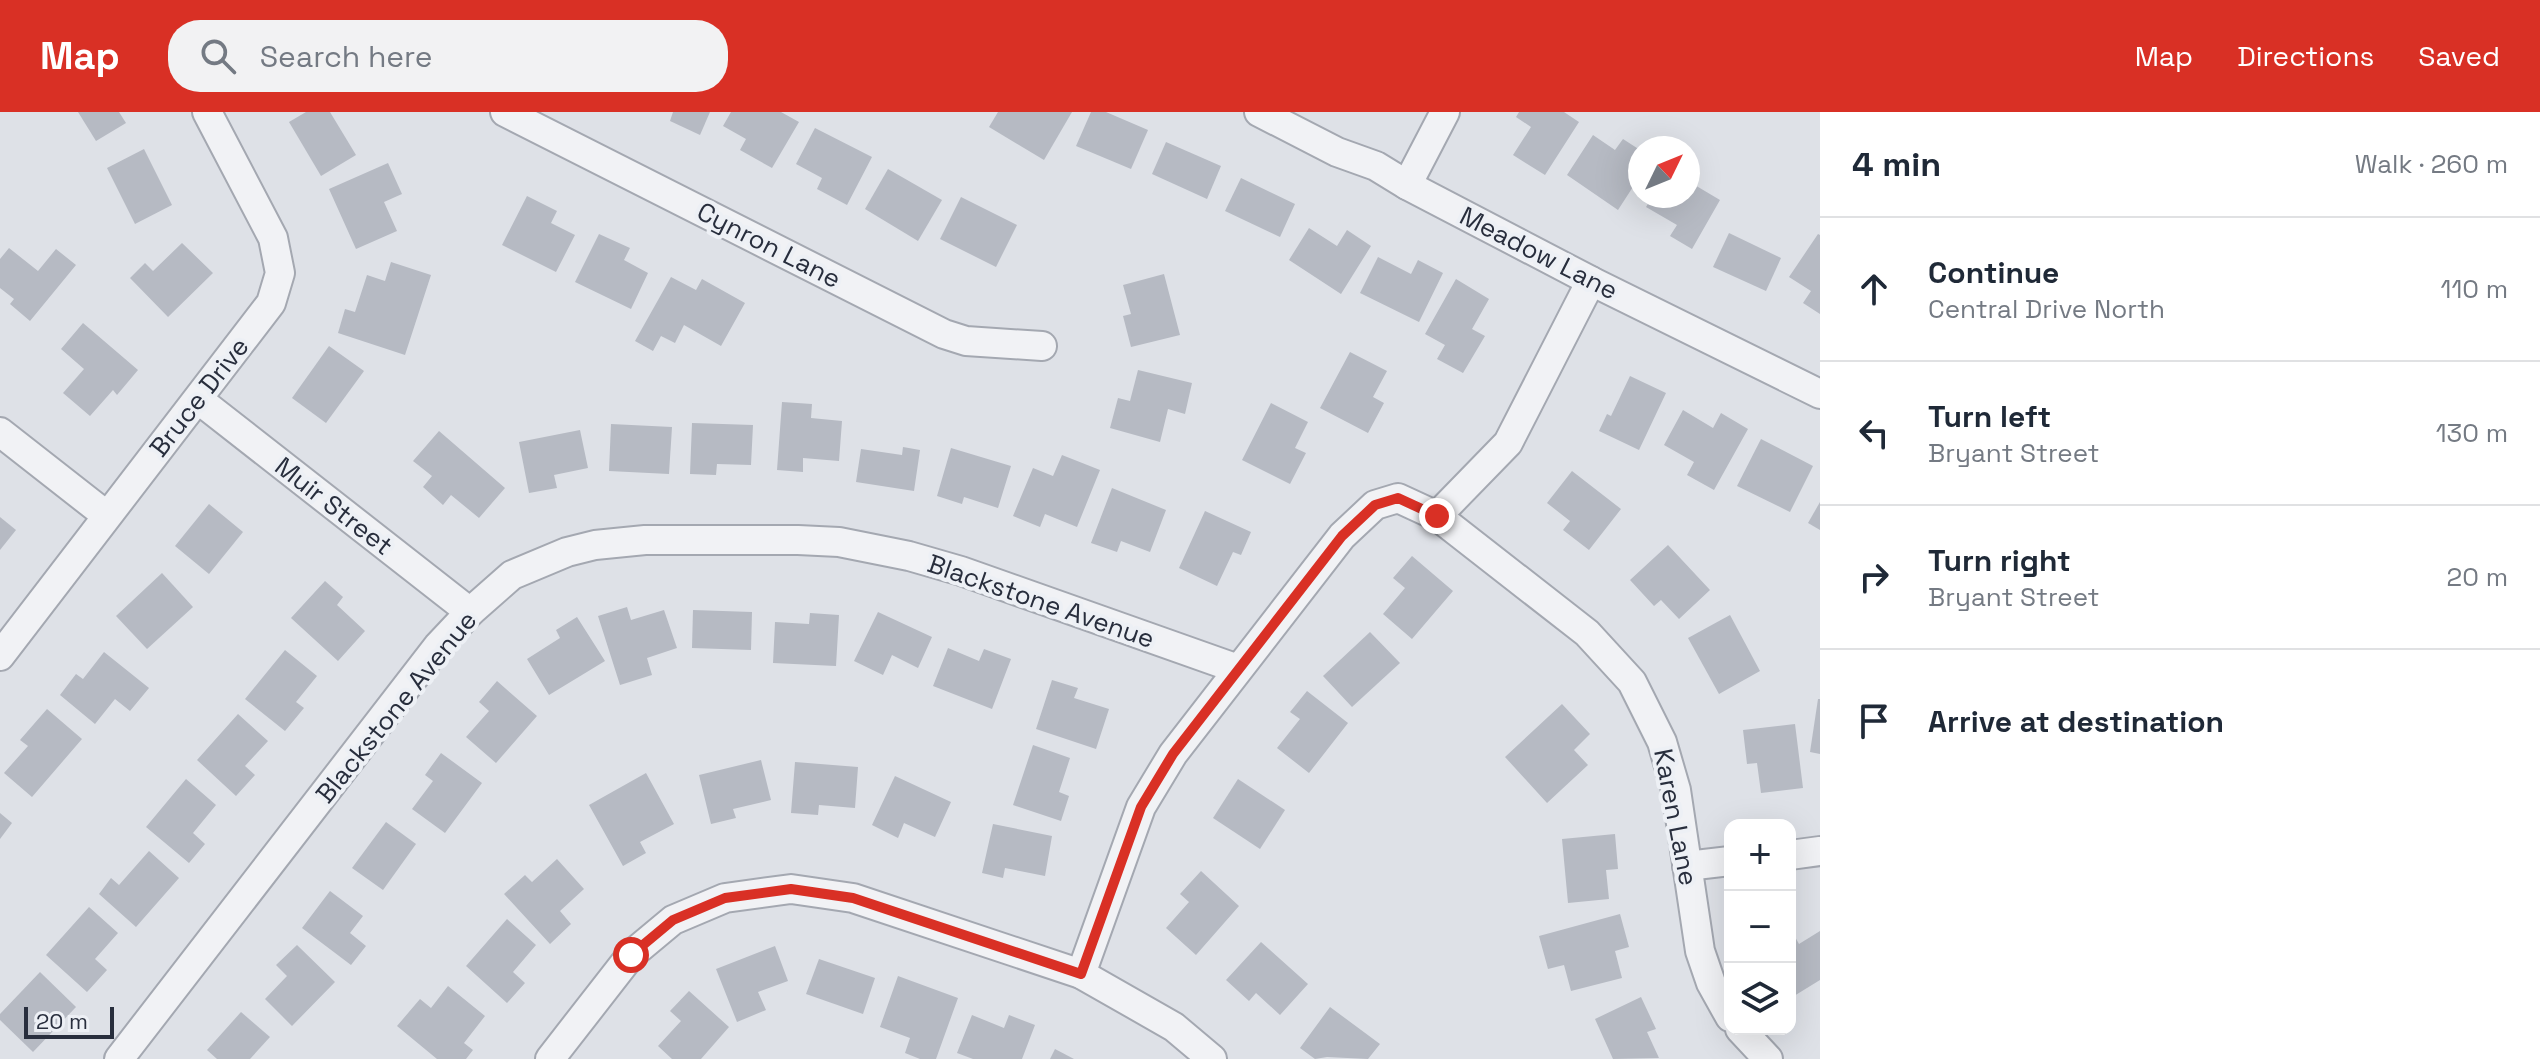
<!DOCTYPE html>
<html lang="en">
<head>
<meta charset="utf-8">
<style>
	:root { --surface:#fff; --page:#f2f2f3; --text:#1f2937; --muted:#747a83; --line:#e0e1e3; --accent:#d93025 }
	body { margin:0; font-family:"Space Grotesk",sans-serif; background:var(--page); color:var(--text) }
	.controls { position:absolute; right:24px; bottom:24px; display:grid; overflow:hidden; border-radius:16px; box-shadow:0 8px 32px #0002 }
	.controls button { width:72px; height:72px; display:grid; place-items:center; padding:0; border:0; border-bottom:2px solid var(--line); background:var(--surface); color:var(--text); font:40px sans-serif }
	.compass { position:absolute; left:1628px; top:24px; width:72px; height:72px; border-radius:50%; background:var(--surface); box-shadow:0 8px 32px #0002; rotate:47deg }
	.scale { position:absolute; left:24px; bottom:20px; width:90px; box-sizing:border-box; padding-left:8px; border:4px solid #282e3d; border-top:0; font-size:22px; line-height:28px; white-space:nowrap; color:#282e3d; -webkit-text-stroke:6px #edf0f5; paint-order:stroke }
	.stop { position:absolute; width:24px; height:24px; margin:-18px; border:6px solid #d93025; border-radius:50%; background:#fff }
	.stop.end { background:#d93025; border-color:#fff; box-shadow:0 2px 8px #0008 }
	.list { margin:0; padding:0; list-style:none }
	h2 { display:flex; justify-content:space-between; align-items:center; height:104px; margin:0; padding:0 32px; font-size:34px }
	h2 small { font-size:26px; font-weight:400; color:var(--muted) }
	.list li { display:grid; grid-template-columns:52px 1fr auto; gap:24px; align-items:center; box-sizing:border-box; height:144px; padding:0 32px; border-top:2px solid var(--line) }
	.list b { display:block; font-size:30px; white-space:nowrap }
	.list p { margin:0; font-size:26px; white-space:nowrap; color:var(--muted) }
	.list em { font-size:26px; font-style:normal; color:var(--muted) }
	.icon { flex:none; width:44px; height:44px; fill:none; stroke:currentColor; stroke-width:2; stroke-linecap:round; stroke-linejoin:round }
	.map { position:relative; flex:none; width:1820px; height:947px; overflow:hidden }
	header { display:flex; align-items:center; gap:48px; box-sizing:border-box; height:112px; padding:0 40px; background:var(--accent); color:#fff }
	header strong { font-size:38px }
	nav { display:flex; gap:44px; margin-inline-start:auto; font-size:28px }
	.search { width:560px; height:72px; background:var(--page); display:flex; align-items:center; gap:20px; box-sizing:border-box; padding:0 28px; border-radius:32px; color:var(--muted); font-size:30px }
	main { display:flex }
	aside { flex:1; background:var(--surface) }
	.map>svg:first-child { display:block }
</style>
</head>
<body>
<header>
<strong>Map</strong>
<div class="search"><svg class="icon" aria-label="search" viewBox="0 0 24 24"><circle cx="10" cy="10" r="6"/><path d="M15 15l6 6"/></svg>Search here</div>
<nav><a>Map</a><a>Directions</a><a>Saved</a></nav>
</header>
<main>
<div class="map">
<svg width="1820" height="947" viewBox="0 0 1820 947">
	<rect width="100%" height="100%" fill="#dee1e7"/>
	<!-- building -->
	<g fill="#b6bac3">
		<polygon points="78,0 119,0 126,11 96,29"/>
		<polygon points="306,0 330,0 356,43 321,64 289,10"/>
		<polygon points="673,0 710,0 700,23 670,9"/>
		<polygon points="731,0 781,0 799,10 772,56 740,38 746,27 723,14"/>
		<polygon points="998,0 1072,0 1044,48 989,15"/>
		<polygon points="1091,0 1106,0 1148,18 1131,57 1076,34"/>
		<polygon points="1519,0 1564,0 1579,10 1545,63 1513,43 1531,15 1516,5"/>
		<polygon points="815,16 872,45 847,93 817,77 822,66 796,52"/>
		<polygon points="1593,23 1615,38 1623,27 1640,38 1640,64 1618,98 1567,63"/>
		<polygon points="1166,30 1221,54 1207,87 1152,62"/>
		<polygon points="144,37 172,93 135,112 107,56"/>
		<polygon points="388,51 402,82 384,90 397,119 356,137 329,77"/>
		<polygon points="888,57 942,88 918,129 865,97"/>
		<polygon points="1241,66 1295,92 1280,125 1225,99"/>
		<polygon points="1688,69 1720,88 1692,137 1670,124 1677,113 1646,95 1653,84 1688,84"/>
		<polygon points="527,84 557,99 551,111 575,123 556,160 502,133"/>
		<polygon points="961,85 1017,113 996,155 940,127"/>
		<polygon points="1309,116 1337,134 1347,118 1371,134 1341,182 1289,148"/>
		<polygon points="1729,121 1781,146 1766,179 1713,155"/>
		<polygon points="599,122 630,136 624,148 648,161 631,197 575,170"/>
		<polygon points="1818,122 1820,123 1820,202 1803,191 1811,179 1789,165"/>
		<polygon points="182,131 213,161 168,205 130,166 145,151 153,159"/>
		<polygon points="9,136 38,159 56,137 76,153 30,209 10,192 14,187 0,176 0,147"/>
		<polygon points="1378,145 1411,162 1418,148 1443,161 1419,210 1360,181"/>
		<polygon points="391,150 431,163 405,243 338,221 345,197 355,200 367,163 385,169"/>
		<polygon points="1164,162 1180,223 1131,235 1123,204 1131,202 1123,173"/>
		<polygon points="671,165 696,178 702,167 745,191 721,234 684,213 675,231 661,224 653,239 635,229"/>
		<polygon points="1456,167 1489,187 1472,217 1485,224 1463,261 1437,247 1445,233 1425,222"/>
		<polygon points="83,211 138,258 117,283 113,278 90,304 63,281 84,257 61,237"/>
		<polygon points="329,234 364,259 326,311 292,286"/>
		<polygon points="1350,240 1387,259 1373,285 1384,291 1368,321 1320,296"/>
		<polygon points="1138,258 1192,271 1185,302 1168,297 1160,330 1110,316 1118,286 1130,289"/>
		<polygon points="1630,264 1666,281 1639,338 1599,319 1607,302 1611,304"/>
		<polygon points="782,290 812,292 811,306 842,309 839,349 803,346 803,360 777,358"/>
		<polygon points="1271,291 1308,310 1295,336 1306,341 1290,372 1242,348"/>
		<polygon points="1683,298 1713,316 1721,301 1748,317 1714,378 1687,363 1694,350 1664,333"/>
		<polygon points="692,311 753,313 751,353 717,352 716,363 690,362"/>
		<polygon points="611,312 672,315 669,362 609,359"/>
		<polygon points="580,318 588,356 554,363 557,376 529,381 519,330"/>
		<polygon points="439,319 505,376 479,406 451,383 443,393 423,375 432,364 413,349"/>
		<polygon points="1761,327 1813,354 1790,400 1737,374"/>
		<polygon points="903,335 920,338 914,379 856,370 861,337 902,343"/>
		<polygon points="951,336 1011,354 998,396 964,385 962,392 937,384"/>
		<polygon points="1062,343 1100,358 1077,415 1045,402 1040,415 1013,404 1033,356 1053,364"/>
		<polygon points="1572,359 1621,397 1589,438 1563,418 1570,409 1547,391"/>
		<polygon points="1112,376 1166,398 1150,440 1121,429 1117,440 1091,431"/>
		<polygon points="1820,390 1820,418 1808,411"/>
		<polygon points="209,392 243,420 209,462 175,434"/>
		<polygon points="1205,399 1251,420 1241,443 1233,440 1217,474 1179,456"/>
		<polygon points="0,405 16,418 0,438"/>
		<polygon points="1668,433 1710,478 1679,507 1661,488 1654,494 1630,468"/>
		<polygon points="1412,444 1453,479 1412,527 1383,502 1405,476 1393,466"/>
		<polygon points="162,461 193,495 147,537 116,504"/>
		<polygon points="325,469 343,485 337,493 365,519 338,549 291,506"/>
		<polygon points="627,495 631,508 664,498 677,536 647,546 652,563 620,573 598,504"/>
		<polygon points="693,498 752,500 751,538 692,536"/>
		<polygon points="878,500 932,525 918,556 892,543 883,563 854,549"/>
		<polygon points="810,501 839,503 836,554 773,551 775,510 809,512"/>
		<polygon points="1730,503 1760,559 1719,582 1688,526"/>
		<polygon points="577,505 605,549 549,583 527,547 560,526 556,518"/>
		<polygon points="1370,520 1400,551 1352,595 1323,564"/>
		<polygon points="948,536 979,549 984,537 1011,547 992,597 933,574"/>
		<polygon points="285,538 317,564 296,590 304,596 285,619 245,587"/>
		<polygon points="104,540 149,576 130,599 115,587 95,612 60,583 76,562 83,567"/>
		<polygon points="1052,568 1078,576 1074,586 1109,597 1096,637 1036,617"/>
		<polygon points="497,569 537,604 496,651 466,625 489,599 479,590"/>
		<polygon points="1307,579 1348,611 1309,661 1277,636 1300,607 1290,600"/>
		<polygon points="1818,587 1820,587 1820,642 1810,640"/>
		<polygon points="1562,592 1590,622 1574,638 1588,653 1547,691 1505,645"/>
		<polygon points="47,597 82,627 32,685 4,661 28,634 20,628"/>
		<polygon points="238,602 268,629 245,654 255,663 236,684 197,648"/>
		<polygon points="1795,612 1803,676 1761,681 1757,651 1747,652 1743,618"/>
		<polygon points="1033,633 1070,646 1059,680 1069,684 1061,709 1013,693"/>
		<polygon points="441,641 482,671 445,721 412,697 433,669 425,663"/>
		<polygon points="761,648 771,688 733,697 736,706 711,712 699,663"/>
		<polygon points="795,650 858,655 855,696 819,693 818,703 791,701"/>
		<polygon points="646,661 674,712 640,730 646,741 623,754 589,693"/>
		<polygon points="895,664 951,690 935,725 904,711 898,726 872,713"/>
		<polygon points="186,667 216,693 193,721 205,732 189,751 146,715"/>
		<polygon points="1238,667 1285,698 1260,737 1213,706"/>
		<polygon points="0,701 12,711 0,727"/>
		<polygon points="386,710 416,732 383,778 352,756"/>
		<polygon points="993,712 1052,724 1045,764 1005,756 1003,766 982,761"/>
		<polygon points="1615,722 1618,757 1606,758 1609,787 1568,791 1562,727"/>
		<polygon points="149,739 179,766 136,815 99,782 111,766 119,773"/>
		<polygon points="557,747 584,777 560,799 571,812 550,832 504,782 525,763 532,770"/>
		<polygon points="1201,759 1239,794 1196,843 1166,816 1189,790 1180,782"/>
		<polygon points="330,779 363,804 350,821 366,834 351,853 302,816"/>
		<polygon points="89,795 118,821 95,847 107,858 87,880 46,843"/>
		<polygon points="1620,802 1629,835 1615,839 1622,866 1571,879 1564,853 1548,857 1539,824"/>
		<polygon points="507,807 536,833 513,860 525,871 507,891 466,854"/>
		<polygon points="1820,819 1820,868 1794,884 1790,877 1790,825 1794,823 1799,832"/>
		<polygon points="1261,830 1308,872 1280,903 1256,881 1249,889 1226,868"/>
		<polygon points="297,833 335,870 292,914 265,887 287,864 276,853"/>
		<polygon points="775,834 788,869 758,880 766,898 737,910 716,857"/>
		<polygon points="819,847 875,866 863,902 806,882"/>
		<polygon points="40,860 76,895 33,940 0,908 0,902"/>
		<polygon points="898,864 958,886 936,947 920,947 905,941 910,926 880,915"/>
		<polygon points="448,874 485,904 464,931 473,938 466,947 437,947 397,914 420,887 431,896"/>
		<polygon points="689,879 729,915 701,947 672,947 658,934 681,909 670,899"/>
		<polygon points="1641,885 1656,917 1647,920 1659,946 1613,947 1595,907"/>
		<polygon points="1330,895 1380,932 1368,947 1327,945 1315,947 1300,936"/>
		<polygon points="241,900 270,925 250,947 217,947 207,938"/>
		<polygon points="972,903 1004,916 1009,903 1035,913 1022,947 973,947 957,941"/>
		<polygon points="1055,937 1074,947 1050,947"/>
	</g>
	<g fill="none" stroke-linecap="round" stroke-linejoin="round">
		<!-- street casing -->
		<g stroke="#a4a8b1" stroke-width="32">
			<g id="street">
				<polyline points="505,0 944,222 966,229 1042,234"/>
				<polyline points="1259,0 1337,40 1376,54 1407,73 1591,169 1820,282"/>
				<polyline points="1407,73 1445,0"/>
				<polyline points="199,288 470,500"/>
				<polyline points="0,320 106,403"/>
				<polyline points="1437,404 1508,331 1591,169"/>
				<polyline points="0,544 271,191 280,161 273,126 207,0"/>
				<polyline points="1790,743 1820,739"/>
				<polyline points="1687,754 1730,749"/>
				<polyline points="1081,862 1141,695 1173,642 1342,424 1375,393 1398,386 1437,404 1587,521 1632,570 1662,630 1676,678 1700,839 1711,871 1730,905"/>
				<polyline points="1740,917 1768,947"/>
				<polyline points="119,947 438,534 470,500 512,463 567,440 595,433 645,428 798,428 839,430 909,444 961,459 1238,557"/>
				<polyline points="550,947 631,843 673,808 725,786 791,777 853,786 1081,862 1174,915 1212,947"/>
			</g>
		</g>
		<!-- street -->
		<use href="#street" stroke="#f1f2f5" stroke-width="28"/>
	</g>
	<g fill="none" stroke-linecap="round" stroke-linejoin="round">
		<!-- route -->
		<polyline stroke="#d93025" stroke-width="10" points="631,843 673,808 725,786 791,777 853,786 1081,862 1141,695 1173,642 1342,424 1375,393 1398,386 1437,404"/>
	</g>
	<g text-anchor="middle" stroke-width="8" stroke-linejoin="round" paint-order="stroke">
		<!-- street labels -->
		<g font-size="26" fill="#282e3d" stroke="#edf0f5">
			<text transform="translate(769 133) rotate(27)" y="9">Cynron Lane</text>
			<text transform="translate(1539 141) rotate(27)" y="9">Meadow Lane</text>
			<text transform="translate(199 285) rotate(-52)" y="9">Bruce Drive</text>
			<text transform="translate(334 394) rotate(38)" y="9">Muir Street</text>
			<text transform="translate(1041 489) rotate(19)" y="9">Blackstone Avenue</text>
			<text transform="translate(396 595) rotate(-51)" y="9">Blackstone Avenue</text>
			<text transform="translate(1676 705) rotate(79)" y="9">Karen Lane</text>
		</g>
	</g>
</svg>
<div class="controls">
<button>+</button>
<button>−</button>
<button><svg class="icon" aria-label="layers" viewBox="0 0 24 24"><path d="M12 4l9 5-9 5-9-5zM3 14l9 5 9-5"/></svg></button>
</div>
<svg class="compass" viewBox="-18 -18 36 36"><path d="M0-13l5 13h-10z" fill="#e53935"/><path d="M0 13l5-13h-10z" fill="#747a83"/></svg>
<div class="scale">20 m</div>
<div class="stop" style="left:631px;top:843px"></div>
<div class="stop end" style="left:1437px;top:404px"></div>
</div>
<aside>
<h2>4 min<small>Walk · 260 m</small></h2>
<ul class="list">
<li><svg class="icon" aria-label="ahead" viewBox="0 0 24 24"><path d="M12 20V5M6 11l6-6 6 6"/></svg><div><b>Continue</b><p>Central Drive North</p></div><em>110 m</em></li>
<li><svg class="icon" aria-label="left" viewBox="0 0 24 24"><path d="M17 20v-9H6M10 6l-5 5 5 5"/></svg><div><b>Turn left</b><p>Bryant Street</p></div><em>130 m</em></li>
<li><svg class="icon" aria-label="right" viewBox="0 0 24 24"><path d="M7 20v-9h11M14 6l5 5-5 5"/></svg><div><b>Turn right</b><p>Bryant Street</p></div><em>20 m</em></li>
<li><svg class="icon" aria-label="arrive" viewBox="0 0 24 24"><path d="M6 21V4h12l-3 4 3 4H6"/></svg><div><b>Arrive at destination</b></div></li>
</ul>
</aside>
</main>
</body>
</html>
